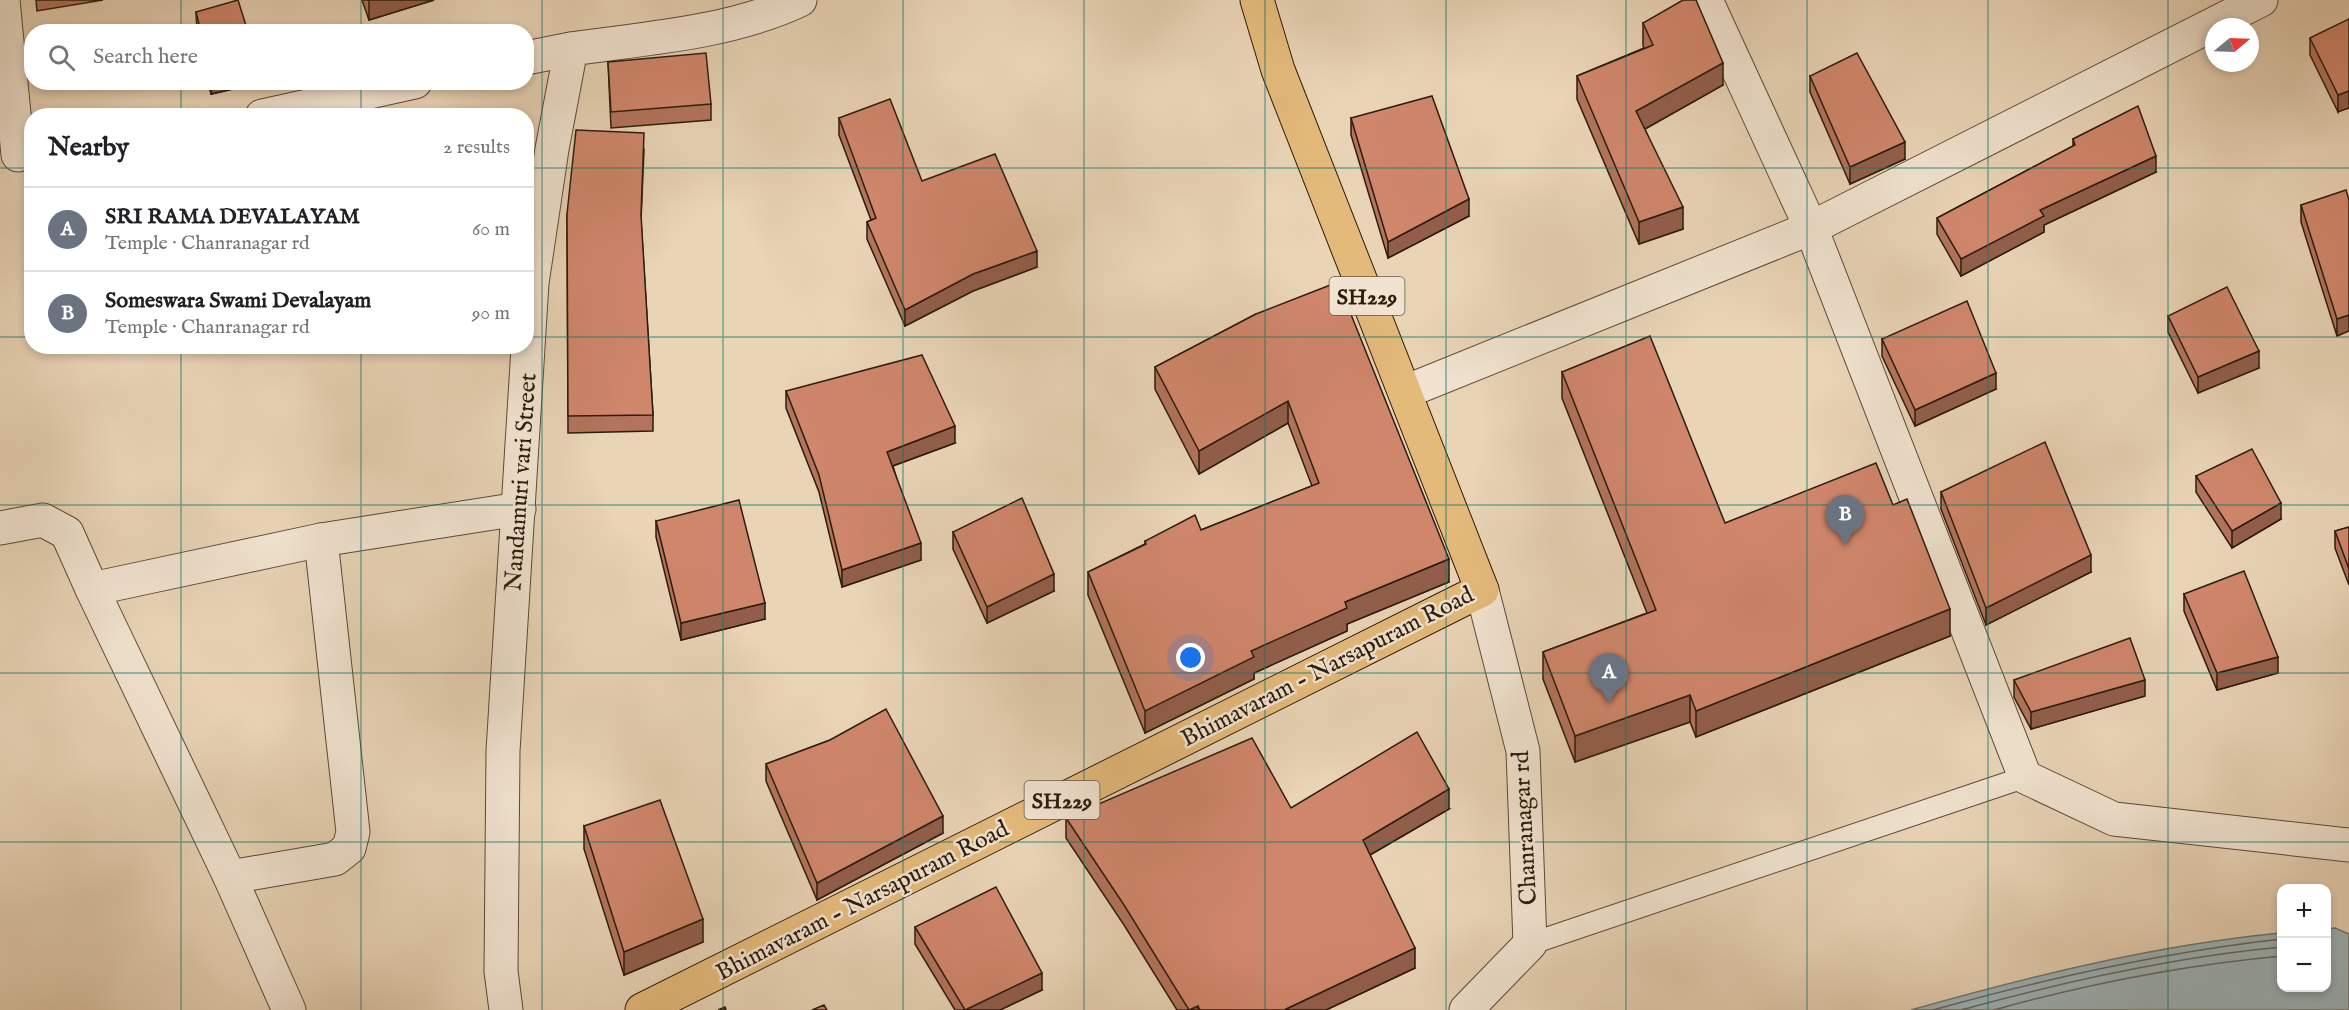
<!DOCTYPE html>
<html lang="en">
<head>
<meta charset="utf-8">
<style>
	:root { --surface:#fff; --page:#f6f6f6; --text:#202124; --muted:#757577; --line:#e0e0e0; --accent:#8f2418 }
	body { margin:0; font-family:"IM FELL English",serif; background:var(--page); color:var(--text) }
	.controls { position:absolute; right:18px; bottom:18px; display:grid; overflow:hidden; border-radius:12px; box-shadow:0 3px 9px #0003 }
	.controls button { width:54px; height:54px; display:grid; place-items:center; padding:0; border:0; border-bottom:2px solid var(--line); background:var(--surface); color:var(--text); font:30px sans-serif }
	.compass { position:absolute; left:2205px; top:18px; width:54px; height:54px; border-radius:50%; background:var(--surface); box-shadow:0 3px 9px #0003; rotate:71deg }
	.you { position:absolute; left:1191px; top:658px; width:21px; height:21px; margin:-15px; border:4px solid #fff; border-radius:50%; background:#1a73e8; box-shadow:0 0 0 9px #1a73e833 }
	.badge { display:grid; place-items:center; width:39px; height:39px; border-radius:50%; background:var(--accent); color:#fff; font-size:20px; font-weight:700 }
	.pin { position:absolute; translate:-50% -50px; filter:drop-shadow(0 2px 3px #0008) }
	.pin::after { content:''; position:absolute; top:32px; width:21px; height:18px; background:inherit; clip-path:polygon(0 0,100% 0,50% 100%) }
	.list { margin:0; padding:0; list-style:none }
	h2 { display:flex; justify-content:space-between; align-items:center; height:78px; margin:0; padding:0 24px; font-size:26px }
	h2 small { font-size:20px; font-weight:400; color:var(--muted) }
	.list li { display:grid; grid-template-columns:39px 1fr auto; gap:18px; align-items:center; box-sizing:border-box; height:84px; padding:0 24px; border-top:2px solid var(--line) }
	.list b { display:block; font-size:22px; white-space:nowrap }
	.list p { margin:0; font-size:20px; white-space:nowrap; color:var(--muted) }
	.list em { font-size:20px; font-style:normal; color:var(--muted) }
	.icon { flex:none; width:33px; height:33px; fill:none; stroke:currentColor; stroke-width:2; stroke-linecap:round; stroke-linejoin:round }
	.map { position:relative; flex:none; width:2349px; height:1010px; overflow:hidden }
	.search { position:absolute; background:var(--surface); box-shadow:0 3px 9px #0003; left:24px; top:24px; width:510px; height:66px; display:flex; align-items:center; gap:15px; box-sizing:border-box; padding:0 21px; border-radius:24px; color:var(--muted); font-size:22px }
	.panel { position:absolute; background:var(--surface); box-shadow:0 3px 9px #0003; left:24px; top:108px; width:510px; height:246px; border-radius:24px }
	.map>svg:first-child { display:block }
</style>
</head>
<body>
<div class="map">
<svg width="2349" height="1010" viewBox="0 0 2349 1010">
	<rect width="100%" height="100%" fill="#e9d4b6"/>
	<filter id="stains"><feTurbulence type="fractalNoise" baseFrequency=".00333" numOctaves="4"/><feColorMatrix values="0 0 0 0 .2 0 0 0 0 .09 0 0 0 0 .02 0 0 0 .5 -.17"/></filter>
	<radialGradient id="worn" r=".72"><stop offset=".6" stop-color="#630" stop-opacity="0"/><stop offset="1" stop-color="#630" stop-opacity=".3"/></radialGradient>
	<!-- water -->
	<path fill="#9db5ba" stroke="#6f7874" stroke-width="1.5" d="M 2335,928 L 2349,934 L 2349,1010 L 1911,1010 C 2032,976 2155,945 2281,933 L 2282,988 L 2326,988 L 2327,929 Z"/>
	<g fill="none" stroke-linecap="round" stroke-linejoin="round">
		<!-- shore -->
		<g stroke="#646863" stroke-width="1.5">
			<path d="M 1933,1010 C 2048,978 2163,952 2282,939"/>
			<path d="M 1961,1010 C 2066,981 2173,957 2282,947"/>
			<path d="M 1994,1010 C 2087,984 2185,965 2282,956"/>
		</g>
		<!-- service casing -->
		<g stroke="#5a4a36" stroke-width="23">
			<polyline id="service" points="1530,944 2025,777"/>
		</g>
		<!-- minor casing -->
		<g stroke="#5a4a36" stroke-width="35">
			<g id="minor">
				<polyline points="3,0 18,155"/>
				<polyline points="1706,0 1811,228 2025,777 2114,819 2349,845"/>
				<polyline points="526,58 571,49"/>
				<polyline points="262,116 415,82"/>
				<polyline points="1405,392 1811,228 2261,0"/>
				<polyline points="0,528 43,520 67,533 92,589 321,540 519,509"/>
				<polyline points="92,589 230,877 289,1010"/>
				<polyline points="230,877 335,859 349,848 353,832 321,540"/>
				<path d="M 506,1010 L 501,971 L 503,751 L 532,283 L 552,149 L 571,49 C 648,38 730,33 800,0"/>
				<polyline points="1466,1010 1530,944 1523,751 1482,590"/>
			</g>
		</g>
		<!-- primary casing -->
		<g stroke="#2b1c0c" stroke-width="35">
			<polyline id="primary" points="642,1010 1482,590 1278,70 1257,0"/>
		</g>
		<!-- service -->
		<use href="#service" stroke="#f1e3d0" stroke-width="21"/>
		<!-- minor -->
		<use href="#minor" stroke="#f1e3d0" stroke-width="33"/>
		<!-- primary -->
		<use href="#primary" stroke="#e4ba7b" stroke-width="33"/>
	</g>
	<!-- wall -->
	<g fill="#b3735c" stroke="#2b1c0c" stroke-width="1.5">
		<polygon points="36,0 103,0 37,11"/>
		<polygon points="362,0 434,0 369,20"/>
		<polygon points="196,12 248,32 197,32"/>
		<polygon points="2349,19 2338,112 2310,55 2310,38"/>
		<polygon points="1643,23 1723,85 1645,129 1683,229 1639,244 1577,99 1577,76 1644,48 1643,46"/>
		<polygon points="608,62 711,104 711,120 611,128"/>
		<polygon points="1810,76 1905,159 1850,184 1810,92"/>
		<polygon points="208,82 259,82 259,83 211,94"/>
		<polygon points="839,118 922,181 1037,267 973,291 905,326 867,239 867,222 871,220 839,135"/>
		<polygon points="1351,118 1469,216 1388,258 1351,135"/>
		<polygon points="2073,139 2156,172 2044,225 2044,232 1961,276 1937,234 1937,218 2073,146"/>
		<polygon points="644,150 641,221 653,415 653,431 568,433 567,214"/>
		<polygon points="2349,200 2337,336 2301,222 2301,205"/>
		<polygon points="1256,314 1449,582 1347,624 1347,631 1254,673 1254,679 1145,733 1088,595 1088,572 1145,544 1145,541 1201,530 1312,486 1288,423 1199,474 1155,389 1155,367"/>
		<polygon points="2168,316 2259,368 2198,393 2168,332"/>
		<polygon points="1882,339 1996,389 1915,426 1882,356"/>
		<polygon points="1562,372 1725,523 1893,505 1950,636 1696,737 1690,722 1575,762 1543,679 1543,652 1647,613 1562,398"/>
		<polygon points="786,391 955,443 893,466 921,560 842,587 819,492 786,408"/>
		<polygon points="2196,476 2281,519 2232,548 2196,492"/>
		<polygon points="1941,492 2091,572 1986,625 1941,509"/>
		<polygon points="656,521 765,619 681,640 656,537"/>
		<polygon points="2349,527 2349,585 2335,548 2335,531"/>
		<polygon points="953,532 1054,591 987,623 953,549"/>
		<polygon points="2184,594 2278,673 2217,690 2184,611"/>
		<polygon points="2014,680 2145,696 2031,729 2014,697"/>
		<polygon points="830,740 943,833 817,900 766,781 766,764"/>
		<polygon points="1291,808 1449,809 1370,855 1415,968 1326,1010 1177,1010 1124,925 1066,838 1066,818"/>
		<polygon points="584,826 703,942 624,975 584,849"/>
		<polygon points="915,927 1042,990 1000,1010 955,1010 915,944"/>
	</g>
	<!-- shaded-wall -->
	<g fill="#925e4b" stroke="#2b1c0c" stroke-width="1.5">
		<polygon points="369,0 434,0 369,20"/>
		<polygon points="1723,63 1723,85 1636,134 1636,111"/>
		<polygon points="211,82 259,82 259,83 211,94"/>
		<polygon points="2349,91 2349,108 2338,112 2338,95"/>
		<polygon points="1905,142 1905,159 1850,184 1850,167"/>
		<polygon points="2156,156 2156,172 2044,225 2044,232 1961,276 1961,259 2040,210"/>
		<polygon points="1469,199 1469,216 1388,258 1388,242"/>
		<polygon points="1683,207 1683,229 1639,244 1639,222"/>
		<polygon points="1037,251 1037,267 973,291 905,326 905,310 973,274"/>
		<polygon points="2349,315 2349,331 2337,336 2337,319"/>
		<polygon points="2259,351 2259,368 2198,393 2198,377"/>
		<polygon points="1996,373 1996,389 1915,426 1915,410"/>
		<polygon points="1288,401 1288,423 1199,474 1199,451"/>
		<polygon points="955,426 955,443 887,468 887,452"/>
		<polygon points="2281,503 2281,519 2232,548 2232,531"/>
		<polygon points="921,543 921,560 842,587 842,570"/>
		<polygon points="2091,555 2091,572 1986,625 1986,608"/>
		<polygon points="1449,559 1449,582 1347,624 1347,631 1254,673 1254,679 1145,733 1145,711 1251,651 1345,602"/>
		<polygon points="1054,574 1054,591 987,623 987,607"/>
		<polygon points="765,603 765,619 681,640 681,623"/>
		<polygon points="1950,609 1950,636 1696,737 1696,711"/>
		<polygon points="2278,657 2278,673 2217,690 2217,673"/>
		<polygon points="2145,680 2145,696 2031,729 2031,712"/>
		<polygon points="1690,695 1690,722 1575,762 1575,736"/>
		<polygon points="1449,789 1449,809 1363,859 1363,840"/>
		<polygon points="943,816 943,833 817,900 817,883"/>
		<polygon points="703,919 703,942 624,975 624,952"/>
		<polygon points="1415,948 1415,968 1326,1010 1286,1010 1286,1009"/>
		<polygon points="1042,973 1042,990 1000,1010 965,1010"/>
		<polygon points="1198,1006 1198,1010 1190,1010"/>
	</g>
	<!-- building -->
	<g fill="#d0866b" stroke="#2b1c0c" stroke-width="1.5">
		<polygon points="238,0 248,32 201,32 196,12"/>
		<polygon points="1683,0 1696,0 1723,63 1636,111 1683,207 1639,222 1577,76 1653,45 1643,23"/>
		<polygon points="2349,19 2349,91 2338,95 2310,38"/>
		<polygon points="706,53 711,104 611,112 608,62"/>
		<polygon points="1857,53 1905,142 1850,167 1810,76"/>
		<polygon points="1432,96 1469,199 1388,242 1351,118"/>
		<polygon points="890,99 922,181 995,154 1037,251 973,274 905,310 867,222 876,218 839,118"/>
		<polygon points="2138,106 2156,156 2040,210 2044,216 1961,259 1937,218 2075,145 2073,139"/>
		<polygon points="576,130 644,133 641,215 653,415 568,416 567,214"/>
		<polygon points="2346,190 2349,200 2349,315 2337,319 2301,205"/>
		<polygon points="1338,282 1449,559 1345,602 1347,608 1251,651 1254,657 1145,711 1088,572 1146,544 1145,541 1195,515 1201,530 1319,483 1288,401 1199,451 1155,367 1256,314"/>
		<polygon points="2227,287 2259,351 2198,377 2168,316"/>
		<polygon points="1967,301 1996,373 1915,410 1882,339"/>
		<polygon points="1650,336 1725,523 1876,463 1893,505 1907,499 1950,609 1696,711 1690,695 1575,736 1543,652 1656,610 1562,372"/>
		<polygon points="922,355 955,426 887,452 921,543 842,570 819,475 786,391"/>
		<polygon points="2045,442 2091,555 1986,608 1941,492"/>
		<polygon points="2252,449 2281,503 2232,531 2196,476"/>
		<polygon points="1022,498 1054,574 987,607 953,532"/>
		<polygon points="739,500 765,603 681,623 656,521"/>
		<polygon points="2349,527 2349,569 2335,531"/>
		<polygon points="2244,571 2278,657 2217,673 2184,594"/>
		<polygon points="2130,638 2145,680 2031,712 2014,680"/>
		<polygon points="886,709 943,816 817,883 766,764 830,740"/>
		<polygon points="1417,732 1449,789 1363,840 1415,948 1286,1009 1287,1010 1200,1010 1198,1006 1189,1010 1124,905 1066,818 1252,738 1291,808"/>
		<polygon points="660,800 703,919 624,952 584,826"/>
		<polygon points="996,887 1042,973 965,1010 915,927"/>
		<polygon points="824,1005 827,1010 812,1010"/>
		<polygon points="725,1007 726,1010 718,1010"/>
	</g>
	<!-- grid -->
	<path fill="none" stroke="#0f766e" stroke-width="1.5" stroke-opacity="0.55" d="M 181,0 L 181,32M 361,0 L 361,32M 542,0 L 542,1010M 723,0 L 723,1010M 903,0 L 903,1010M 1084,0 L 1084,1010M 1265,0 L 1265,1010M 1446,0 L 1446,1010M 1626,0 L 1626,1010M 1807,0 L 1807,1010M 1988,0 L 1988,1010M 2168,0 L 2168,1010M 181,82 L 181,116M 361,82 L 361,116M 0,168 L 32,168M 526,168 L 2349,168M 0,337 L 32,337M 526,337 L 2349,337M 181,346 L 181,1010M 361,346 L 361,1010M 0,505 L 2349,505M 0,673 L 2349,673M 0,842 L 2349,842"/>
	<g text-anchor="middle" stroke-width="5" stroke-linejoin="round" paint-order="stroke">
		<!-- shield labels -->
		<g fill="#f1e3d0" stroke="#665847" stroke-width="1.5">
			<rect x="1329.5" y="277" width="75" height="38" rx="4.5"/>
			<rect x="1024.5" y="781" width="75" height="38" rx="4.5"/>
		</g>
		<g font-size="22" font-weight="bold" fill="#2b1c0c">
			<text x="1367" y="304">SH229</text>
			<text x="1062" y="808">SH229</text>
		</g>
		<!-- street labels -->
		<g font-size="24" fill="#2b1c0c" stroke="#f1e3d0">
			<text transform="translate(520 482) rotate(-86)" y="8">Nandamuri vari Street</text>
			<text transform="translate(1327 666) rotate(-27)" y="8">Bhimavaram - Narsapuram Road</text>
			<text transform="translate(1524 828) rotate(-93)" y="8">Chanranagar rd</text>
			<text transform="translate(862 900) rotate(-27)" y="8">Bhimavaram - Narsapuram Road</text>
		</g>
	</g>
	<rect width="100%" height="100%" filter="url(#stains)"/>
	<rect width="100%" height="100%" fill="url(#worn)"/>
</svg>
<div class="controls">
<button>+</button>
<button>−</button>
</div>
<svg class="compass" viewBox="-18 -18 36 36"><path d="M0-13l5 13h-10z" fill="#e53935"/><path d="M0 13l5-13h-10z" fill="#757577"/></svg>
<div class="you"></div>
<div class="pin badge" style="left:1609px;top:703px;background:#6b7280">A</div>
<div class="pin badge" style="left:1845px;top:545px;background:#6b7280">B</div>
<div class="search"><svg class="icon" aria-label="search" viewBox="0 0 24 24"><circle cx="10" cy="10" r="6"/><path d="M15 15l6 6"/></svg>Search here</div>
<section class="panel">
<h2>Nearby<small>2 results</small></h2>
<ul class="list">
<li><span class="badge" style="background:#6b7280">A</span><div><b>SRI RAMA DEVALAYAM</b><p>Temple · Chanranagar rd</p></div><em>60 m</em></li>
<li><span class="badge" style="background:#6b7280">B</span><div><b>Someswara Swami Devalayam</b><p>Temple · Chanranagar rd</p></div><em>90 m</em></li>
</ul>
</section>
</div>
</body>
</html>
